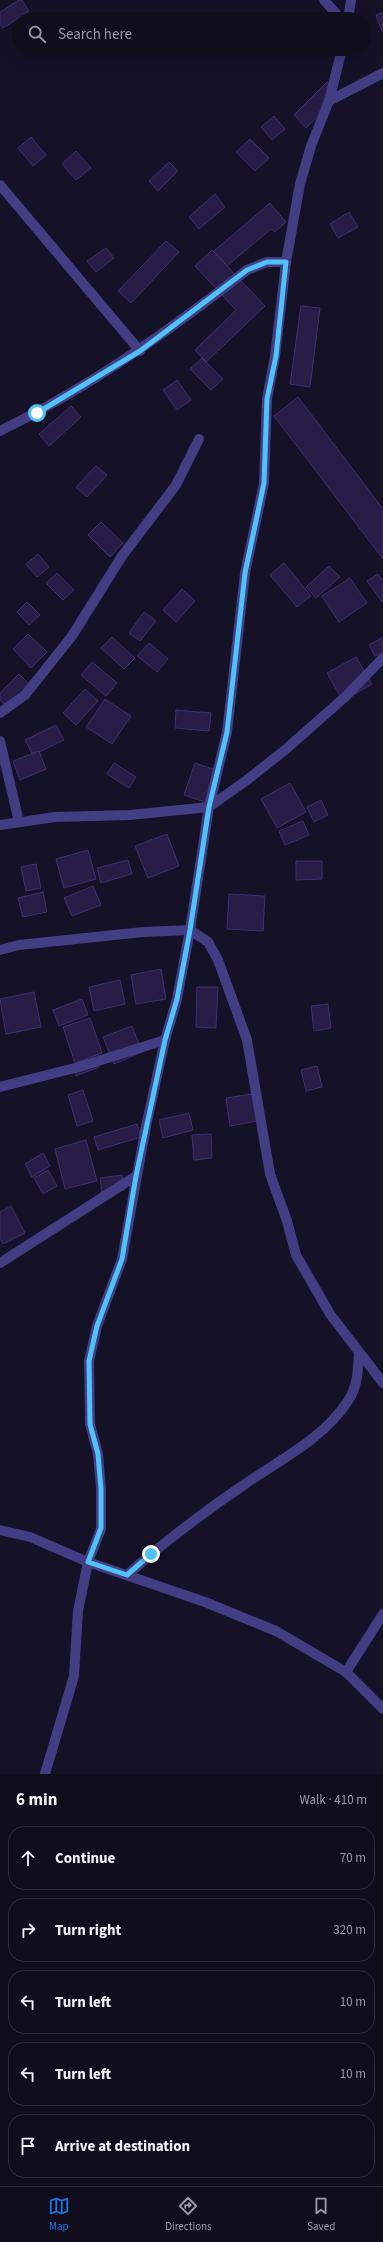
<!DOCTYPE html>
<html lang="en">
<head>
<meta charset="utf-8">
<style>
	:root { --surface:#100d1d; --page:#1e1b2a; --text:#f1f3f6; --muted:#9c9ca4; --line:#302d3b; --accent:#1a73e8 }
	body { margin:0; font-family:"Source Sans 3",sans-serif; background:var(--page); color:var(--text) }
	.stop { position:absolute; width:12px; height:12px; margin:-9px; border:3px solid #4fc3f7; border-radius:50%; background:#fff }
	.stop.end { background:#4fc3f7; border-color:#fff; box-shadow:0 1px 4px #0008 }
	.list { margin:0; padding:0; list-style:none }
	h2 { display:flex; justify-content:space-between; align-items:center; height:52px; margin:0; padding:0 16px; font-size:17px }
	h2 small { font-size:13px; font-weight:400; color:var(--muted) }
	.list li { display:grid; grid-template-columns:26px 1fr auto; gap:12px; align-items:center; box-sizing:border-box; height:64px; margin:0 8px 8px; padding:0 8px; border:1px solid var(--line); border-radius:16px }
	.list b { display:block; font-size:15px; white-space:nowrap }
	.list em { font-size:13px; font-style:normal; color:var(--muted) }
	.icon { flex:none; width:22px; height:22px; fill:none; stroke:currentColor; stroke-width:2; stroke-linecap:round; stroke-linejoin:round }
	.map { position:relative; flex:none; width:383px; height:1774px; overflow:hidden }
	.search { position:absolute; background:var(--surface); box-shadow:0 4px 16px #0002; left:12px; right:12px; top:12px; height:44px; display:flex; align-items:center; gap:10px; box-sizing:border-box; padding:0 14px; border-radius:22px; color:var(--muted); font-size:15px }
	.sheet { height:412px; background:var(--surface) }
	nav { display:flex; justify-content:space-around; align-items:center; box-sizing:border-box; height:56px; border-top:1px solid var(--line); background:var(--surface); font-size:11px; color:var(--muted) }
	nav a { display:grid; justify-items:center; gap:2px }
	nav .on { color:var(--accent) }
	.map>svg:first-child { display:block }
</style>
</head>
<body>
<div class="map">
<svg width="383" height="1774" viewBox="0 0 383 1774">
	<rect width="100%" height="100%" fill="#151127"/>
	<!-- building -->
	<g fill="#271d47" stroke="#403072">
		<polygon points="19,0 22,0 29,11 3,28 0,24 0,12"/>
		<polygon points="383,12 383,30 382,31 376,15"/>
		<polygon points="327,82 340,95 306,128 294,115"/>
		<polygon points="274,116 285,129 272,140 261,127"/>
		<polygon points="31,137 46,155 33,166 18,148"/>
		<polygon points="250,139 269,158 255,171 236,152"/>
		<polygon points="76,151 91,168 76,180 62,164"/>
		<polygon points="169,162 178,171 158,191 149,181"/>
		<polygon points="215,194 225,207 199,229 189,217"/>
		<polygon points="270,203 286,222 275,232 271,229 227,266 214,251"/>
		<polygon points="349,212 358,227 338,238 330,224"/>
		<polygon points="166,241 179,252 131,303 118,291"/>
		<polygon points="106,248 114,258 96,272 87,261"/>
		<polygon points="212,250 265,306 206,362 195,350 236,310 195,266"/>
		<polygon points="301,306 320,308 310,387 290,384"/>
		<polygon points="202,358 223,379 211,390 190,369"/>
		<polygon points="177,380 191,400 177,410 163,390"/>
		<polygon points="298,397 383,509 383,559 274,416"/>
		<polygon points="71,406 81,417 49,446 39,434"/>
		<polygon points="96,466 107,475 87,497 76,487"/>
		<polygon points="101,522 123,543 110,557 88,535"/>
		<polygon points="38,554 49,567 37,577 26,564"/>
		<polygon points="284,563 311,596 297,607 270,575"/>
		<polygon points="329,566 340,577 316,598 306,587"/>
		<polygon points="57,573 74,590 63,600 46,583"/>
		<polygon points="378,574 383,581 383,603 367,581"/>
		<polygon points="350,578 367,603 339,622 322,596"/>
		<polygon points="182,589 195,601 176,622 163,610"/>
		<polygon points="27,602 40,615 29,625 17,612"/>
		<polygon points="144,612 156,621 140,641 129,633"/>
		<polygon points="28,634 47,652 31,668 13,649"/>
		<polygon points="112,637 135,658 124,669 101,648"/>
		<polygon points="383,637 383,652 375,656 369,645"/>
		<polygon points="149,643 168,659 157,672 137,656"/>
		<polygon points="356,657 372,684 343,701 327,673"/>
		<polygon points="92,662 117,683 106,696 81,675"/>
		<polygon points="19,674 29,684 7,707 0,700 0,693"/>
		<polygon points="85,689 98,701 76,725 63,713"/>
		<polygon points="105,699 131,716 112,744 86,727"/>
		<polygon points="176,710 211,713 209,731 175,728"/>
		<polygon points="56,725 64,740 33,755 25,740"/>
		<polygon points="39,751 46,769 20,780 13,761"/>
		<polygon points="114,763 136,777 129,788 107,774"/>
		<polygon points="195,763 216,770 205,802 184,795"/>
		<polygon points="290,783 306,812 277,828 261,799"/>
		<polygon points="321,800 328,815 314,822 307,807"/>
		<polygon points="303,821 309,835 285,845 279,831"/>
		<polygon points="167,834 179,866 148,878 135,846"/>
		<polygon points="88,850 96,879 64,888 56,859"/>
		<polygon points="128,860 132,874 101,883 97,868"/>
		<polygon points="296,861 322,861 322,879 296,880"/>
		<polygon points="36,864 41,888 26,891 21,867"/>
		<polygon points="93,886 101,905 72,916 64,898"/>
		<polygon points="43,892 47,912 23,917 18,898"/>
		<polygon points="229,894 265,896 263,931 227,929"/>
		<polygon points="161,969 166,999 136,1004 131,975"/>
		<polygon points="120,980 125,1004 94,1011 89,987"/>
		<polygon points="197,987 218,987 216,1028 196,1027"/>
		<polygon points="34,992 41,1027 6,1034 0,999"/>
		<polygon points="82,999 88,1015 59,1026 53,1010"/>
		<polygon points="328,1004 331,1028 314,1031 311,1006"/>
		<polygon points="90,1018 102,1053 75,1063 63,1027"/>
		<polygon points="132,1026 142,1052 114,1064 103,1037"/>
		<polygon points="95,1058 99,1067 76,1076 73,1066"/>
		<polygon points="317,1066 322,1087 306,1091 301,1070"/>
		<polygon points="83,1090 93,1121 77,1126 68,1095"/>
		<polygon points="253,1094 257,1121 230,1126 226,1098"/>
		<polygon points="189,1113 193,1130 163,1138 159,1120"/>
		<polygon points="137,1124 141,1137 98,1150 94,1137"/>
		<polygon points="211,1134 212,1158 194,1160 192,1135"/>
		<polygon points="86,1140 97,1181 65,1189 55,1149"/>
		<polygon points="43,1153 50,1166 32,1177 25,1164"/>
		<polygon points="48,1170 57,1186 43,1194 34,1178"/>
		<polygon points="122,1175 124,1190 102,1193 100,1178"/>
		<polygon points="11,1206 25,1233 3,1244 0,1239 0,1212"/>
	</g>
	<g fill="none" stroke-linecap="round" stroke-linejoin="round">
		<!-- minor -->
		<g stroke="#433d84" stroke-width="10">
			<polyline points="324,0 341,19"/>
			<polyline points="348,19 351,0"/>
			<polyline points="329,101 383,73"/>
			<polyline points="0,185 140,351"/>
			<path d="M 0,431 C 90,387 169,331 247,270 L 267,262 L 286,262"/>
			<polyline points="0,713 25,695 72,636 122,556 176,485 199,439"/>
			<polyline points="0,741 19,822"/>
			<polyline points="0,825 55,817 130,815 209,807 247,780 285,750 345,697 383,658"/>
			<polyline points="0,950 19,945 143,932 190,930 208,942 218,960 247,1040 270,1174 287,1221 296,1255 330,1314 383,1383"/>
			<polyline points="0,1087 79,1067 165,1040"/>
			<polyline points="0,1263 136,1176"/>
			<polyline points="0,1530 30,1537 88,1562 205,1602 276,1631 346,1672 383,1709"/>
			<path d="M 127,1575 C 164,1542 204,1512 245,1484 C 281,1459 323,1439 348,1401 C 358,1386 358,1369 359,1352"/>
			<polyline points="346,1672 383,1614"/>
			<polyline points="45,1774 74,1676 78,1611 88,1562 101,1529 101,1489 98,1454 90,1424 89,1361 97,1326 122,1259 146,1126 165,1040 177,999 190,930 209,807 227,732 245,573 264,483 267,399 275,356 286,262 300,184 311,146 329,101 342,49"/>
		</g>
	</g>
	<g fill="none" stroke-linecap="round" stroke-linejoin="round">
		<!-- route -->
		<polyline stroke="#4fc3f7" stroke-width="5" points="37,413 140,351 247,270 267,262 286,262 276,356 267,399 264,483 245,573 227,732 209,807 190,930 177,999 165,1040 136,1176 122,1259 97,1326 89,1361 90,1424 98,1454 101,1489 101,1528 88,1562 127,1575 151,1554"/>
	</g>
</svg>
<div class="stop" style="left:37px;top:413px"></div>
<div class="stop end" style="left:151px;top:1554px"></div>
<div class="search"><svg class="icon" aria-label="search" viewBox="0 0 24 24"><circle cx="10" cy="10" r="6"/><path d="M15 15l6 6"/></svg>Search here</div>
</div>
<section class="sheet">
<h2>6 min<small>Walk · 410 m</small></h2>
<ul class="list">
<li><svg class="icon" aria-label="ahead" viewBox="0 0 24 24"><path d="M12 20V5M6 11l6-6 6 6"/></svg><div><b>Continue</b></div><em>70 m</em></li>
<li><svg class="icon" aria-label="right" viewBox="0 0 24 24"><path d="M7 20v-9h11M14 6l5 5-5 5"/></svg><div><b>Turn right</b></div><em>320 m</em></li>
<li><svg class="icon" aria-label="left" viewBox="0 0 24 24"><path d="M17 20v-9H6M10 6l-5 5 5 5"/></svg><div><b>Turn left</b></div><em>10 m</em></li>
<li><svg class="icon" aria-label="left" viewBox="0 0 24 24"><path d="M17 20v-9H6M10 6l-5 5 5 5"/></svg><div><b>Turn left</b></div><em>10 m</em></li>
<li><svg class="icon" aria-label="arrive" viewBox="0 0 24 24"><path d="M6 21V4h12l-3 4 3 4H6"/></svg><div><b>Arrive at destination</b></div></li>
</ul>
</section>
<nav>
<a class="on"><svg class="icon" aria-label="map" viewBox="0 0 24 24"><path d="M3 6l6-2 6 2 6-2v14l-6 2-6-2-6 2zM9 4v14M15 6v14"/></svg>Map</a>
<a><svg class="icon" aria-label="directions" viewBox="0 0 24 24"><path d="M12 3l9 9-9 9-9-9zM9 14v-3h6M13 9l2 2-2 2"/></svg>Directions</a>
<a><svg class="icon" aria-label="saved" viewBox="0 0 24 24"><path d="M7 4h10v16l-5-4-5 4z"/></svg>Saved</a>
</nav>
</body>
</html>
